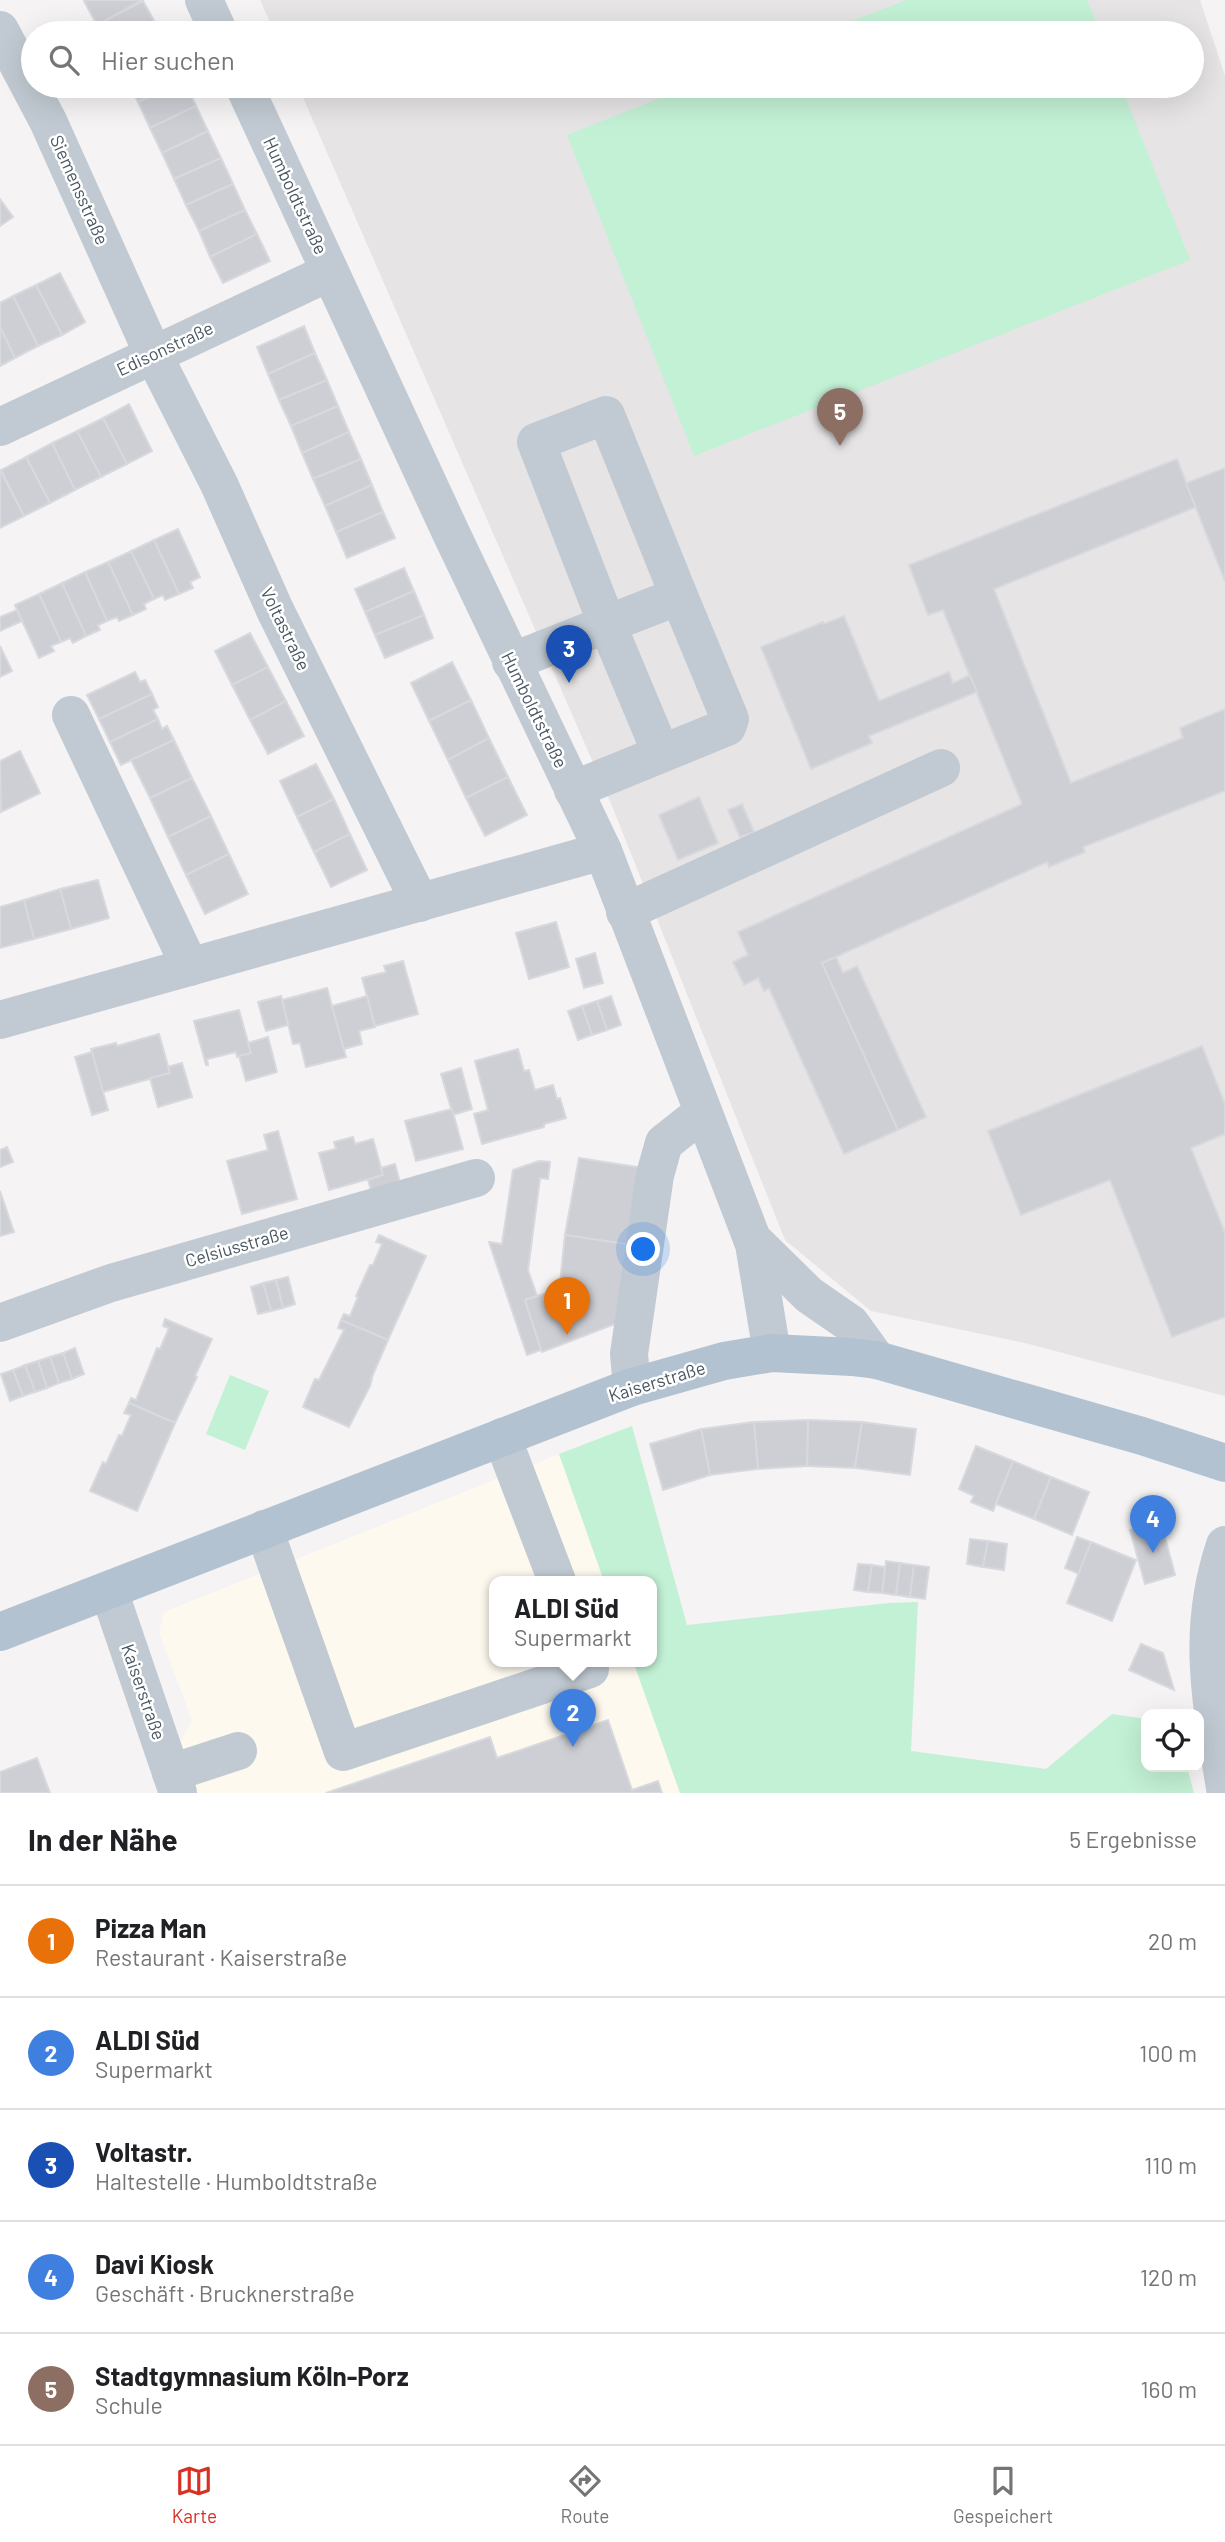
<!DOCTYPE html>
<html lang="de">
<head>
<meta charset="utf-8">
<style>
	:root { --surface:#fff; --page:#f2f2f2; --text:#202124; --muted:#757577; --line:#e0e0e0; --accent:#d93025 }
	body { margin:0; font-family:Barlow,sans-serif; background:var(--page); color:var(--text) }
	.controls { position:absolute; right:21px; bottom:21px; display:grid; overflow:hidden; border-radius:14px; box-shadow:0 7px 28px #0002 }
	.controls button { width:63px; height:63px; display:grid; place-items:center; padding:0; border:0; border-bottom:2px solid var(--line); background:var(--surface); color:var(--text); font:35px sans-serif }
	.you { position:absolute; left:644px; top:1250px; width:24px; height:24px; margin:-18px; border:5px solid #fff; border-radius:50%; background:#1a73e8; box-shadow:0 0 0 10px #1a73e833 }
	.badge { display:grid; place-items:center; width:46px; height:46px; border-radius:50%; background:var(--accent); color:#fff; font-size:23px; font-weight:700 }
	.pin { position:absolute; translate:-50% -58px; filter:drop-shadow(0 2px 4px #0008) }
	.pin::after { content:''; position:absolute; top:37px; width:24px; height:21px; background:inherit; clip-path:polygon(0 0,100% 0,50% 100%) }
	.popup { position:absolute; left:489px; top:1576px; width:168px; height:91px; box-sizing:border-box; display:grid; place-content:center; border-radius:14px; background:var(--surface); filter:drop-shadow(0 2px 5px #0005); font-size:23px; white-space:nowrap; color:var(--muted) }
	.popup b { font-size:26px; color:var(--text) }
	.popup::after { content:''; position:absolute; left:50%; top:100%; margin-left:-14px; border:14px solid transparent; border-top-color:var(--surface) }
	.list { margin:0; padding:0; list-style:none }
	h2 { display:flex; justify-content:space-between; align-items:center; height:91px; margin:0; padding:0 28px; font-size:30px }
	h2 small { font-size:23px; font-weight:400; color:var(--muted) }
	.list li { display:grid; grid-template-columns:46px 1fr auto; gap:21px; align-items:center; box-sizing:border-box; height:112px; padding:0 28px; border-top:2px solid var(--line) }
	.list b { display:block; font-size:26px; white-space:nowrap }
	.list p { margin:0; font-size:23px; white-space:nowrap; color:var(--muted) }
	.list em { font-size:23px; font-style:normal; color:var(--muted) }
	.icon { flex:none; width:38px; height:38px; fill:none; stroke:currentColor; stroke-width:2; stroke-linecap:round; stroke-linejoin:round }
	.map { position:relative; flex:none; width:1225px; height:1793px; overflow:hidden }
	.search { position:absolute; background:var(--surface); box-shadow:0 7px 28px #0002; left:21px; right:21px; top:21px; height:77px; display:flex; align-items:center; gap:18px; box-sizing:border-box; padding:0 24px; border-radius:38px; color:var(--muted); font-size:26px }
	.sheet { height:651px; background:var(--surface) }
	nav { display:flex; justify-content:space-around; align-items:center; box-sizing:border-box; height:98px; border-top:2px solid var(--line); background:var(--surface); font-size:19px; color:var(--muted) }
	nav a { display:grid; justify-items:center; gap:4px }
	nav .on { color:var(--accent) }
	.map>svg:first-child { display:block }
</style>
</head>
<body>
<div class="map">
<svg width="1225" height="1793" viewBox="0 0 1225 1793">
	<rect width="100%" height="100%" fill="#f5f3f3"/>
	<!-- commercial -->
	<polygon fill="#fdf9ef" points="559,1454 604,1581 494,1581 494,1661 633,1661 680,1793 193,1793 177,1747 192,1720 159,1633 164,1612"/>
	<!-- education -->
	<polygon fill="#e6e4e5" points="260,0 1200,0 1225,76 1225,1396 1025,1343 871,1311 785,1240 612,806 298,86 1192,86 1192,33 275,33"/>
	<!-- green -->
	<g fill="#c3f1d5">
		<polygon points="906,0 1087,0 1101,33 823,33"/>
		<polygon points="690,86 1121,86 1190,260 694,456 567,135"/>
		<polygon points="230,1375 269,1391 245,1450 206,1434"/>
		<polygon points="632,1426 687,1625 889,1603 918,1602 911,1751 1046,1769 1112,1714 1146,1719 1146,1767 1187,1767 1194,1793 680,1793 633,1661 652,1661 652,1581 604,1581 559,1454"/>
	</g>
	<!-- building -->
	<g fill="#cdcfd5" stroke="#d7d9de" stroke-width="2">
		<polygon points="142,0 97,25 84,1 86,0"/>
		<polygon points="143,1 157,26 144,33 102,33 97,25"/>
		<polygon points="130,86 173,86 138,102"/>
		<polygon points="173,86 187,86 196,106 150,128 138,102"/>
		<polygon points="196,106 208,131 162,153 150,128"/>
		<polygon points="208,131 221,158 174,179 162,153"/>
		<polygon points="221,158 233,184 186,205 174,179"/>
		<polygon points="233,184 245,210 199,231 186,205"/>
		<polygon points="0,199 13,217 0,226"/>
		<polygon points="245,210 257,234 210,257 199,231"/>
		<polygon points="257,234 270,261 223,283 210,257"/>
		<polygon points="60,273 85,322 62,335 36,285"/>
		<polygon points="36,285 62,335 38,346 13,296"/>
		<polygon points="13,296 38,346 15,358 0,327 0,303"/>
		<polygon points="304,326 315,353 268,374 257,347"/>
		<polygon points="0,327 15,358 0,366"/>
		<polygon points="315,353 327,380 279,400 268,374"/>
		<polygon points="327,380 338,406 291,426 279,400"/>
		<polygon points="129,404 152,451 127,464 103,418"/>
		<polygon points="338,406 349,432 302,453 291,426"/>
		<polygon points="103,418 127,464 101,477 77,431"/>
		<polygon points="77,431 101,477 75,490 52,443"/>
		<polygon points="349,432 361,459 313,479 302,453"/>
		<polygon points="52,443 75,490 50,503 26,457"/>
		<polygon points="26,457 50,503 24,516 1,470"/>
		<polygon points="361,459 372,485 325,506 313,479"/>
		<polygon points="1177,459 1196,507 994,589 1071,783 1183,738 1180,728 1225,709 1225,791 1083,847 1085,852 1049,867 1047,862 822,963 898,1130 844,1154 769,988 764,991 758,978 744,985 733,962 748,955 738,932 1022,804 943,610 928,615 909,565"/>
		<polygon points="1225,468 1225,581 1186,483"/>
		<polygon points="0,470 24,516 0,528"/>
		<polygon points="372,485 383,512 336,532 325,506"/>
		<polygon points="383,512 395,538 347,558 336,532"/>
		<polygon points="178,529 200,577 190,582 193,588 179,594 154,540"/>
		<polygon points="154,540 179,594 165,600 163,595 154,599 131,551"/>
		<polygon points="131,551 154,599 144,604 146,609 133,615 108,562"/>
		<polygon points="108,562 133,615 119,621 117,617 107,621 85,572"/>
		<polygon points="404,568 414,591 365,612 355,589"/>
		<polygon points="85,572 107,621 98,625 100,630 86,636 62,583"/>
		<polygon points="62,583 86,636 73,643 70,638 61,642 39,594"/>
		<polygon points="414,591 424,615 375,635 365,612"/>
		<polygon points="39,594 61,642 51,646 54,651 39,658 15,605"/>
		<polygon points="17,610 22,621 0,631 0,617"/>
		<polygon points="424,615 433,638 385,658 375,635"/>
		<polygon points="844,616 879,701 949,672 953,683 970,675 977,692 869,736 872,743 811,769 761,647 823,622 824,624"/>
		<polygon points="250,633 268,667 232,685 215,651"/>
		<polygon points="0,646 12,671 0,677"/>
		<polygon points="452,662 471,700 429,721 411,683"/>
		<polygon points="268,667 286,701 250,720 232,685"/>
		<polygon points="135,672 140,682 145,680 152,694 99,719 87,695"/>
		<polygon points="152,694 158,707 153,710 158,719 110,742 99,719"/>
		<polygon points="471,700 489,738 448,760 429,721"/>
		<polygon points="286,701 304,736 268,754 250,720"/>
		<polygon points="158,719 162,729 167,726 174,740 121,765 110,742"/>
		<polygon points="489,738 508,777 466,798 448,760"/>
		<polygon points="174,740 192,778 150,798 131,760"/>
		<polygon points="20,751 40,793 1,812 0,761"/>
		<polygon points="316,764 334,799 297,817 280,781"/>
		<polygon points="508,777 527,815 485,836 466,798"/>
		<polygon points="192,778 211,816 168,837 150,798"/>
		<polygon points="699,797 718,843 678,860 659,815"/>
		<polygon points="334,799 350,834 314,852 297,817"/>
		<polygon points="742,804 754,832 740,837 728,810"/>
		<polygon points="211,816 229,854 186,875 168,837"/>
		<polygon points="350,834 367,870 331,887 314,852"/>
		<polygon points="229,854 248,894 205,914 186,875"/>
		<polygon points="98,880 109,918 71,929 60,889"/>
		<polygon points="60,889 71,929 34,939 24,900"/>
		<polygon points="24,900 34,939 0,948 0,907"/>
		<polygon points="556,922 569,967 529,979 516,933"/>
		<polygon points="595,953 603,983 584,988 576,959"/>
		<polygon points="836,957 843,973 857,966 926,1117 898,1130 822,963"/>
		<polygon points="403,961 418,1014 375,1026 362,978 386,972 384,966"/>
		<polygon points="327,988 346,1057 306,1067 300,1043 293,1044 282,1000"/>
		<polygon points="281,996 288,1025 266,1031 258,1002"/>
		<polygon points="367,996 375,1027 359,1031 362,1044 344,1049 332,1006"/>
		<polygon points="611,996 621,1025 607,1030 597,1001"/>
		<polygon points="597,1001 607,1030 592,1035 582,1006"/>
		<polygon points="582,1006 592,1035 578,1040 568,1011"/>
		<polygon points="239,1010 251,1053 237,1057 236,1052 207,1059 208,1065 206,1065 194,1021"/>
		<polygon points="159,1034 170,1073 103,1092 91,1049 116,1043 117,1046"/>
		<polygon points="268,1037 277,1072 246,1081 239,1056 251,1053 248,1043"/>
		<polygon points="1202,1046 1225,1104 1225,1134 1191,1148 1225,1233 1225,1317 1172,1337 1110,1180 1021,1215 988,1131"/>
		<polygon points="518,1049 524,1071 529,1070 535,1090 553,1085 557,1099 560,1098 566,1118 544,1124 544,1127 482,1144 474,1114 488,1110 475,1061"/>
		<polygon points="92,1052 108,1110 92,1115 75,1057"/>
		<polygon points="182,1063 192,1097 158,1107 150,1078 170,1073 168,1067"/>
		<polygon points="461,1068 472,1109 453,1115 441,1074"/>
		<polygon points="452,1109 463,1149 416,1161 405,1121"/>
		<polygon points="278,1131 297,1199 242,1214 227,1161 268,1150 264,1135"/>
		<polygon points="353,1137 355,1144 373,1139 383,1175 329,1190 319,1153 336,1149 334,1142"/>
		<polygon points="7,1147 13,1162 0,1167 0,1150"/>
		<polygon points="579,1158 644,1168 632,1245 565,1235"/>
		<polygon points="539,1161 550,1162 548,1179 540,1178 528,1270 537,1296 525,1300 541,1350 527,1355 489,1242 502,1244 513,1170"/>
		<polygon points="395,1164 401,1186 372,1194 368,1180 383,1175 381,1168"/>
		<polygon points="0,1191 14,1232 0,1236"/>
		<polygon points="379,1235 426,1256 388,1340 341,1320 344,1314 350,1316 358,1297 356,1296 370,1265 373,1265 382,1244 376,1242"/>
		<polygon points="565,1235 632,1245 620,1322 542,1352 525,1300 550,1292 559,1293"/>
		<polygon points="288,1277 295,1304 283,1308 276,1280"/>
		<polygon points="276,1280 283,1308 271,1311 263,1283"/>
		<polygon points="263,1283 271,1311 258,1314 251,1287"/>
		<polygon points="165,1319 212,1339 195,1376 197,1377 175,1423 129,1403 131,1398 136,1400 157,1348 160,1349 169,1328 163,1326"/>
		<polygon points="341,1320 388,1340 371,1379 372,1379 370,1386 349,1427 303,1407 315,1379 319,1380 344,1330 338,1328"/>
		<polygon points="75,1348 84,1374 72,1379 63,1353"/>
		<polygon points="63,1353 72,1379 59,1383 50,1357"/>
		<polygon points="50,1357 59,1383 47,1388 38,1361"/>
		<polygon points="38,1361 47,1388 35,1392 25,1365"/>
		<polygon points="25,1365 35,1392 23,1396 13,1370"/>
		<polygon points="13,1370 23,1396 10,1401 1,1374"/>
		<polygon points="129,1403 175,1423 137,1511 90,1491 103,1462 106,1464 119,1435 122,1436 131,1415 124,1413"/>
		<polygon points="808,1420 862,1422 855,1468 807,1466"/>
		<polygon points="808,1420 807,1466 758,1469 754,1422"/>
		<polygon points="754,1422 758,1469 710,1475 701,1429"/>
		<polygon points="862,1422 916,1429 910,1475 855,1468"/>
		<polygon points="701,1429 710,1475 663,1490 650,1444"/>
		<polygon points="976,1446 1013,1461 993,1511 971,1502 974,1496 959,1489"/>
		<polygon points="1013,1461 1051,1477 1034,1519 996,1504"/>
		<polygon points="1051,1477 1089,1492 1072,1535 1034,1519"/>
		<polygon points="1161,1522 1175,1575 1145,1584 1130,1530"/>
		<polygon points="1077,1537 1091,1542 1079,1574 1065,1568"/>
		<polygon points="970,1539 988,1541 983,1567 967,1564"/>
		<polygon points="988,1541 1007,1544 1004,1570 983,1567"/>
		<polygon points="1091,1542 1136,1560 1112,1621 1067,1603"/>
		<polygon points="886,1561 900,1563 896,1595 882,1593"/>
		<polygon points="900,1563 914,1565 910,1597 896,1595"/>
		<polygon points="858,1564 872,1565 868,1592 854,1590"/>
		<polygon points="872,1565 885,1567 882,1593 868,1592"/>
		<polygon points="914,1565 929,1567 925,1599 910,1597"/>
		<polygon points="1141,1644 1163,1653 1174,1690 1129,1670"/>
		<polygon points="608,1720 632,1790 658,1781 662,1793 326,1793 490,1737 497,1758"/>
		<polygon points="37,1758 50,1793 0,1793 0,1772"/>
	</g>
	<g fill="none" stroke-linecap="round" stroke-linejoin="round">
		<!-- minor -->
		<g stroke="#c1cad2" stroke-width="38">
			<polyline points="204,0 219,33"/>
			<polyline points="0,30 48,121 153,354 219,484 275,610 420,903"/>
			<polyline points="244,86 451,533 603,851 754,1244 772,1353"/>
			<polyline points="0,427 330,272"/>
			<polyline points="511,662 607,624 661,753"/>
			<polyline points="71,715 190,967"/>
			<polyline points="573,790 727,727 730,719 679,596 607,624 536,442 606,415 679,596"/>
			<polyline points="625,912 941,768"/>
			<polyline points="0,1020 603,851"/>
			<polyline points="752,1239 809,1295 851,1324 877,1360"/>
			<polyline points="0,1323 111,1283 476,1178"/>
			<polyline points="632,1387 629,1354 655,1175 664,1143 702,1113"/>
			<polyline points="502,1437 557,1581"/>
			<polyline points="264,1529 343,1752 590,1669 587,1661"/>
			<path d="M 1225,1545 C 1196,1631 1211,1702 1225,1788"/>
			<polyline points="109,1591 178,1793"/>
			<polyline points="171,1773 238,1751"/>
		</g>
		<!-- major -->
		<polyline stroke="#b3c2d1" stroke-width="38" points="0,1632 632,1387 724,1361 772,1353 852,1357 877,1360 1142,1436 1225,1463"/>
	</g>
	<g text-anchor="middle" stroke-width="5" stroke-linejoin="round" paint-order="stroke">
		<!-- street labels -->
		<g font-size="18" fill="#4a5661" stroke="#fff">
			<text transform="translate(79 190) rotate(66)" y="6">Siemensstraße</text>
			<text transform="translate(295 196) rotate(65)" y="6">Humboldtstraße</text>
			<text transform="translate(165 349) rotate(-25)" y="6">Edisonstraße</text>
			<text transform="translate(285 629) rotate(64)" y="6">Voltastraße</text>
			<text transform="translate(534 710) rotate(64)" y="6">Humboldtstraße</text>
			<text transform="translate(237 1247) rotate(-16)" y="6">Celsiusstraße</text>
			<text transform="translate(657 1382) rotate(-17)" y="6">Kaiserstraße</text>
			<text transform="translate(143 1692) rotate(71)" y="6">Kaiserstraße</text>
		</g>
	</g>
</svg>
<div class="controls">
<button><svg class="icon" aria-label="locate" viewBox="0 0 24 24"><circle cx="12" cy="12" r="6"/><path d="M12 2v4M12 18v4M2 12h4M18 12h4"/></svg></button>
</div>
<div class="you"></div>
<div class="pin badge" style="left:567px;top:1335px;background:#e8710a">1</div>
<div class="pin badge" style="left:573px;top:1747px;background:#3f7fe0">2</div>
<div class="popup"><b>ALDI Süd</b>Supermarkt</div>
<div class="pin badge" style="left:569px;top:683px;background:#1a4fb4">3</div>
<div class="pin badge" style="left:1153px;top:1553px;background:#3f7fe0">4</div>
<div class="pin badge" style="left:840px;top:446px;background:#8d6e63">5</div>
<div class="search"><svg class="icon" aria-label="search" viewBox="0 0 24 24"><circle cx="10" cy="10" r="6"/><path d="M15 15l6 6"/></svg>Hier suchen</div>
</div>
<section class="sheet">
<h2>In der Nähe<small>5 Ergebnisse</small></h2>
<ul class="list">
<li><span class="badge" style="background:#e8710a">1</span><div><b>Pizza Man</b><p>Restaurant · Kaiserstraße</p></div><em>20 m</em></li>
<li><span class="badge" style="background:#3f7fe0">2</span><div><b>ALDI Süd</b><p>Supermarkt</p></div><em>100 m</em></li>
<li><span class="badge" style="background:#1a4fb4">3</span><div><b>Voltastr.</b><p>Haltestelle · Humboldtstraße</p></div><em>110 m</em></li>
<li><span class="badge" style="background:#3f7fe0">4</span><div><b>Davi Kiosk</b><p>Geschäft · Brucknerstraße</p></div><em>120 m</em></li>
<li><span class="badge" style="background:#8d6e63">5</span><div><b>Stadtgymnasium Köln-Porz</b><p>Schule</p></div><em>160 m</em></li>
</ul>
</section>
<nav>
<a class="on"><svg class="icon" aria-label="map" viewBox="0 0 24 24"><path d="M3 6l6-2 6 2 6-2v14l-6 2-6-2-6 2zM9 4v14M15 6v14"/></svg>Karte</a>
<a><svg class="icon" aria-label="directions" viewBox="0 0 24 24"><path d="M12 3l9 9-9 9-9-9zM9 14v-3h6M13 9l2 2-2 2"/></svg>Route</a>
<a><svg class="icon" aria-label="saved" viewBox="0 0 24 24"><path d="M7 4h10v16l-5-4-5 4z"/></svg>Gespeichert</a>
</nav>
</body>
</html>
